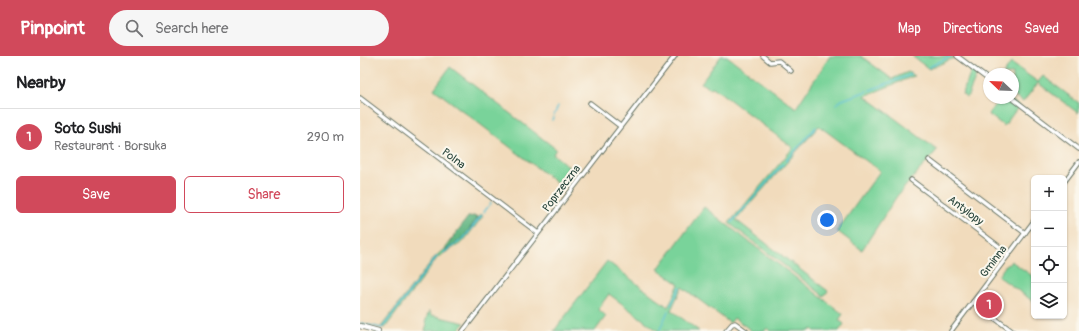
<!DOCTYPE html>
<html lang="en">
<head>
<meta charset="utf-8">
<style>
	:root { --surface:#fff; --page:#f6f6f6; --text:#202124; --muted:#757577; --line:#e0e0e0; --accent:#d1495b }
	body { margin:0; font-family:Pangolin,sans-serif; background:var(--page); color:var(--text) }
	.controls { position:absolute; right:12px; bottom:12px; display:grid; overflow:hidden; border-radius:6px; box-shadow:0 1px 3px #0004 }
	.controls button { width:36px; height:36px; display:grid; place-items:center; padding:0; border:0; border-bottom:1px solid var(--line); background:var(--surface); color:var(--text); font:20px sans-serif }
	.compass { position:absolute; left:623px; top:12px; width:36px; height:36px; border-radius:50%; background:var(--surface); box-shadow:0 1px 3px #0004; rotate:293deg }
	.you { position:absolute; left:467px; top:164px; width:14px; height:14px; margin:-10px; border:3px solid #fff; border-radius:50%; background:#1a73e8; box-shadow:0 0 0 6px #1a73e833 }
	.badge { display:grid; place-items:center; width:26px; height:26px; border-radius:50%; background:var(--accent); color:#fff; font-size:13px; font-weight:700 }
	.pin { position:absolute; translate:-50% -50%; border:2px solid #fff; box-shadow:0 1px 4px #0006 }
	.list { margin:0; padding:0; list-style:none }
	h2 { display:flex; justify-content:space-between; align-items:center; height:52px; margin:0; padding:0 16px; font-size:17px }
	h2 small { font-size:13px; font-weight:400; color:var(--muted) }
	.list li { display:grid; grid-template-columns:26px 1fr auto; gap:12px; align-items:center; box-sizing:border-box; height:56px; padding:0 16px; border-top:1px solid var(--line) }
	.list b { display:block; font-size:15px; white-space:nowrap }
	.list p { margin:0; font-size:13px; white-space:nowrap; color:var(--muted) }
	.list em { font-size:13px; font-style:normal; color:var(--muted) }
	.actions { display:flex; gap:8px; padding:12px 16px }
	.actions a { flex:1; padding:9px 0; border:1px solid var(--accent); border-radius:6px; text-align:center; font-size:14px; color:var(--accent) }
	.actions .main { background:var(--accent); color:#fff }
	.icon { flex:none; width:22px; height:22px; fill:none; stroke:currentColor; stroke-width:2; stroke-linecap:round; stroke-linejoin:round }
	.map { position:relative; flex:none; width:719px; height:275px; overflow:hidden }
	header { display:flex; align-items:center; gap:24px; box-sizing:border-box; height:56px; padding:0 20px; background:var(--accent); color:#fff }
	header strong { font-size:19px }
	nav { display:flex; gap:22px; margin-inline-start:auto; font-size:14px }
	.search { width:280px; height:36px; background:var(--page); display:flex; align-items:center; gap:10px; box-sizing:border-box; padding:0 14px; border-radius:22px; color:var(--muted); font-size:15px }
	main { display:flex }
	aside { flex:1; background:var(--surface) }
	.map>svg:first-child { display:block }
</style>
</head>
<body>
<header>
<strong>Pinpoint</strong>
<div class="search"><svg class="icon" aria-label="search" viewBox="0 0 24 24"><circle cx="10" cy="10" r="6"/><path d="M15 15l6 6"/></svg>Search here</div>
<nav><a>Map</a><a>Directions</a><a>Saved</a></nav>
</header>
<main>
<aside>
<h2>Nearby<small></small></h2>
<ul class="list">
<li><span class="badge">1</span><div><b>Soto Sushi</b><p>Restaurant · Borsuka</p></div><em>290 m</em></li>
</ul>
<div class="actions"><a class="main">Save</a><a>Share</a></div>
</aside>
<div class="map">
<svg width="719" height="275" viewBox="0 0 719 275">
	<rect width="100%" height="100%" fill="#fbf7ec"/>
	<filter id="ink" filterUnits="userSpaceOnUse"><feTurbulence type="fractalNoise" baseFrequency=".025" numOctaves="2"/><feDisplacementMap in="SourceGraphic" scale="8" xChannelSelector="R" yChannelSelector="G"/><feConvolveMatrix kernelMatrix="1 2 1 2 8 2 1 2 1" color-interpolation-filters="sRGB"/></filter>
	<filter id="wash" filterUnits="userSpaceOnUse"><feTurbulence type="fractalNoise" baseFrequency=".012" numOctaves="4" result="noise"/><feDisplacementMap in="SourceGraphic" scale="16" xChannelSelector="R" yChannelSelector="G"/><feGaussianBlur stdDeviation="0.9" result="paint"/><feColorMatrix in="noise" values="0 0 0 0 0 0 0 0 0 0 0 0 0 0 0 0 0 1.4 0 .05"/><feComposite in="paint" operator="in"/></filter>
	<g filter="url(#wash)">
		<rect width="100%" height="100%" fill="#f1dbbc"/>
		<!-- green -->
		<g fill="#79d39a" stroke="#4c8867">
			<polygon points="361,0 367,0 436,52 470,0 501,0 532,23 548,16 554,20 505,40 577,94 537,140 502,194 477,175 520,115 459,70 376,164 468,235 464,240 369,167 433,92 353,31 349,32 341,27"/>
			<polygon points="554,0 592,0 594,2 569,13 553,1"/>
			<polygon points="651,7 678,26 683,20 719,47 719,55 718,57 678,27 663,46 653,39 653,18 643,18"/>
			<polygon points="90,11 196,93 193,98 209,111 197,127 74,33"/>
			<polygon points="610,13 617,18 607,42 602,38 611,16"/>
			<polygon points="640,42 648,42 659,50 644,70 628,58"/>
			<polygon points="344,151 483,258 479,264 484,268 479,275 455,275 452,273 450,275 411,275 407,272 405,275 392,275 374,262 370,267 322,231 311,254 339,275 298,275 249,238 238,253 246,260 235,275 194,275 247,205 308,251 319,228 298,213"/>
			<polygon points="121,158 123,160 103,186 78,201 25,272 21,271 74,202 84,193 85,194 103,182"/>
			<polygon points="651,205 674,221 674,246 638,220 646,209 649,208"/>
			<polygon points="69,255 71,259 105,267 99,273 99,275 65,275 67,268 65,267"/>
		</g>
		<!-- forest -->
		<polygon fill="#62b582" stroke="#40795b" points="113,160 118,161 103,182 85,194 84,193 108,161"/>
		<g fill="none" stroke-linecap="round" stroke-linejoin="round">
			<!-- stream -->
			<g stroke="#54bed1" stroke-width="1.5">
				<polyline points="569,11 591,0"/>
				<polyline points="510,34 550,19"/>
				<polyline points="476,48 482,44 507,35"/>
				<polyline points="192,64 198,50"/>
				<polyline points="426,105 456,71"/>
				<polyline points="124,156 131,147"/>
				<polyline points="372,166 423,108"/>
				<polyline points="83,197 103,183 122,159"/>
				<polyline points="311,249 320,231"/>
				<polyline points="1,267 21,272 23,271 77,200"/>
				<polyline points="300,273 308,255"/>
			</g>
		</g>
	</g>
	<g filter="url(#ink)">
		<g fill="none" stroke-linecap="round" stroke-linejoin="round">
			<!-- minor casing -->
			<g stroke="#687464" stroke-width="5.5">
				<g id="minor">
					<polyline points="403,0 410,6 419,5 431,15"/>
					<polyline points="597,0 629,24"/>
					<polyline points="0,42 178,177"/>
					<polyline points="652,42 719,93"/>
					<polyline points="230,47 260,70"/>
					<polyline points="569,104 665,177"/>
					<polyline points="551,124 649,198"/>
					<polyline points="704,126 719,106"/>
					<polyline points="613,246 652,275"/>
					<polyline points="103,275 315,0"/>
					<polyline points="366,275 372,268 375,267 386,275"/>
					<polyline points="591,275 674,165"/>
				</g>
			</g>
			<!-- tertiary casing -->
			<g stroke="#687464" stroke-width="6">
				<polyline id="tertiary" points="0,270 18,275"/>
			</g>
			<!-- minor -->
			<use href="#minor" stroke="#fff" stroke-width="3.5"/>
			<!-- tertiary -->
			<use href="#tertiary" stroke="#fff" stroke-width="4.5"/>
		</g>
	</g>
	<g text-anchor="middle" stroke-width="4" stroke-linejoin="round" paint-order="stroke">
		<!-- street labels -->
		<g font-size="11" fill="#1f3d34" stroke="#fbf7ec">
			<text transform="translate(94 102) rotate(37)" y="4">Polna</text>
			<text transform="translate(201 132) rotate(-53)" y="4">Poprzeczna</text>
			<text transform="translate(606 154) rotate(37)" y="4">Antylopy</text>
			<text transform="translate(633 205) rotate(-53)" y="4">Gminna</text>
		</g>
	</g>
</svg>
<div class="controls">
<button>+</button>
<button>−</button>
<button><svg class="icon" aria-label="locate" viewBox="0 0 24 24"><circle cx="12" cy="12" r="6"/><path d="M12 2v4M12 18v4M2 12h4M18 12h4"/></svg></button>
<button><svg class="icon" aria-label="layers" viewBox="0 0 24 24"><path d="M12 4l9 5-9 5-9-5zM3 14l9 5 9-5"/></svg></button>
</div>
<svg class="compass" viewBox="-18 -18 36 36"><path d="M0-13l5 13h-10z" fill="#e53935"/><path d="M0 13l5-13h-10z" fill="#757577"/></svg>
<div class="you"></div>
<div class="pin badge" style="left:629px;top:249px">1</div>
</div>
</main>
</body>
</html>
